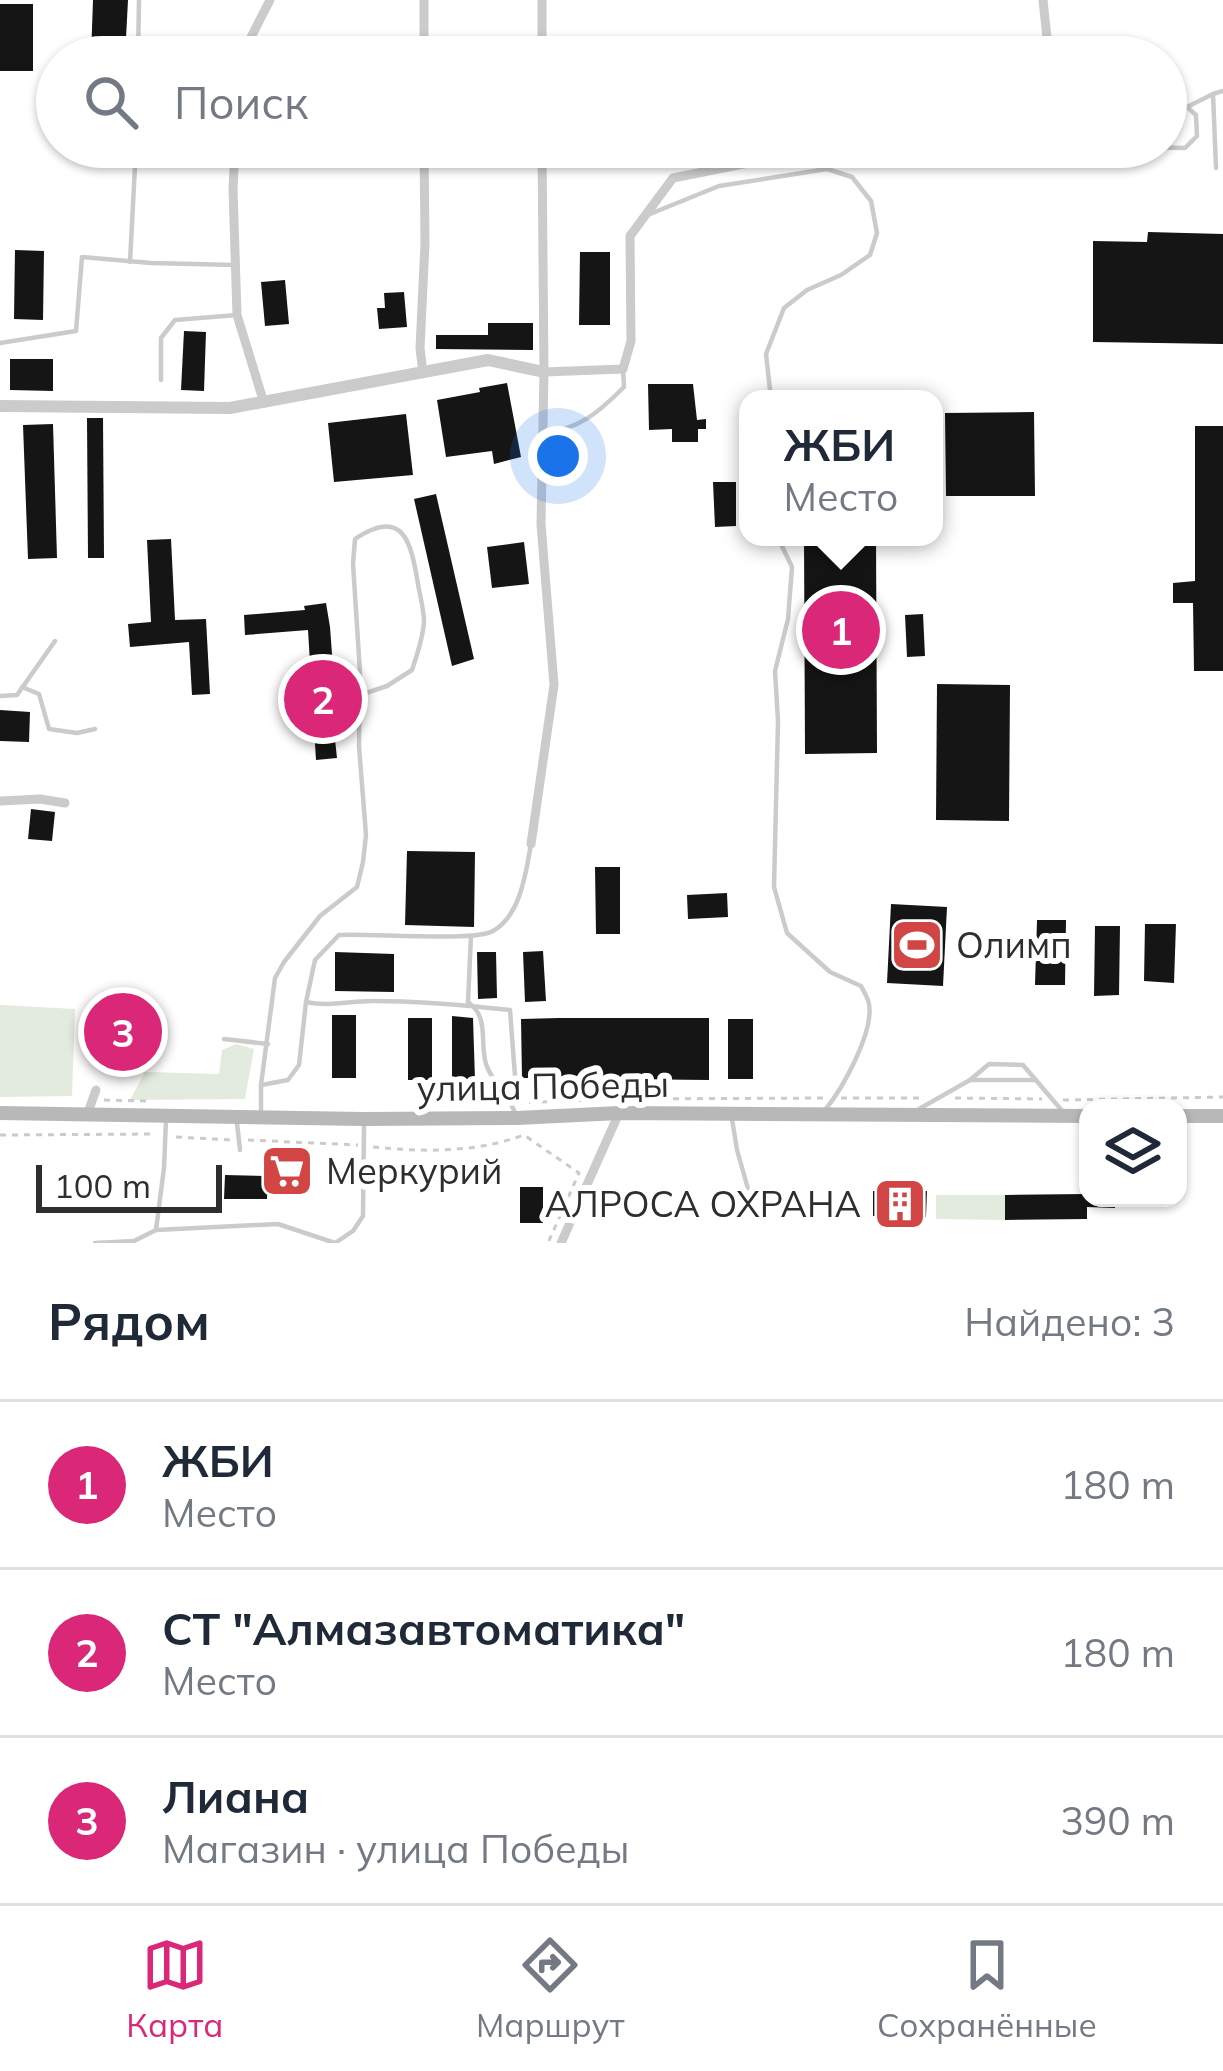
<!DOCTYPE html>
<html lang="ru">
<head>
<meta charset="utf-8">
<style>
	:root { --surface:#fff; --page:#f6f6f7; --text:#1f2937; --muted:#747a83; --line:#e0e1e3; --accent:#db2777 }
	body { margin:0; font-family:Mulish,sans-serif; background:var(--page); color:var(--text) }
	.controls { position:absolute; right:36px; bottom:36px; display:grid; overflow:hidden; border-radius:24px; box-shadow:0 3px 9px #0004 }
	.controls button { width:108px; height:108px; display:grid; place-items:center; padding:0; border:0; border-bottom:3px solid var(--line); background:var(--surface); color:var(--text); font:60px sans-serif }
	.scale { position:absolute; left:36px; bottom:30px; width:186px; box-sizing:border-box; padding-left:12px; border:6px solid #2e2e2e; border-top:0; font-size:33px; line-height:42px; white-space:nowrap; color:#2e2e2e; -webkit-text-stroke:9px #fff; paint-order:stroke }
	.you { position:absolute; left:558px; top:456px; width:42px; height:42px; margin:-30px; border:9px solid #fff; border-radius:50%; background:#1a73e8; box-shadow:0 0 0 18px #1a73e833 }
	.badge { display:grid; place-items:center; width:78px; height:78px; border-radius:50%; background:var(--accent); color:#fff; font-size:39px; font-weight:700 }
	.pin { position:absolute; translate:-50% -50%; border:6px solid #fff; box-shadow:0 3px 12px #0006 }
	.popup { position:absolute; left:739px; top:390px; width:204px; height:156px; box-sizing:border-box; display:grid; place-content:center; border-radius:24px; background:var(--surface); filter:drop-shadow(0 3px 9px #0005); font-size:39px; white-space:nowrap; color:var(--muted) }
	.popup b { font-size:45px; color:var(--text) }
	.popup::after { content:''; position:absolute; left:50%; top:100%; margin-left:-24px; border:24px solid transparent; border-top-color:var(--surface) }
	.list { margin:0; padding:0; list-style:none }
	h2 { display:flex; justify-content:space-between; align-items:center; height:156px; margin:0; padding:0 48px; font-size:51px }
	h2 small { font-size:39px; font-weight:400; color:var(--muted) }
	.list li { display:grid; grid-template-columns:78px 1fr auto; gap:36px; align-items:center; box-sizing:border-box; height:168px; padding:0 48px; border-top:3px solid var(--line) }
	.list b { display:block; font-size:45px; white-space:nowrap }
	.list p { margin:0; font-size:39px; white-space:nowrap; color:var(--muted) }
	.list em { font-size:39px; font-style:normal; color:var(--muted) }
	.icon { flex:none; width:66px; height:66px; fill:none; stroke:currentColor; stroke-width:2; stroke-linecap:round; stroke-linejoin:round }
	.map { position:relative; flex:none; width:1223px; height:1243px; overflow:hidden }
	.search { position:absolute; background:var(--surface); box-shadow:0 3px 9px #0004; left:36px; right:36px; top:36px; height:132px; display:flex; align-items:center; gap:30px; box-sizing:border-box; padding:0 42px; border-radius:66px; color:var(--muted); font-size:45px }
	.sheet { height:660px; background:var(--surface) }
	nav { display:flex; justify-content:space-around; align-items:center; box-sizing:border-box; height:168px; border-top:3px solid var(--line); background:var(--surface); font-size:33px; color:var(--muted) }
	nav a { display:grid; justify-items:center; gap:6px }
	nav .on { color:var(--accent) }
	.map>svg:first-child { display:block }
</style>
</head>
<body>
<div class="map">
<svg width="1223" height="1243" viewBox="0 0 1223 1243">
	<rect width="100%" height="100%" fill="#fff"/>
	<!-- green -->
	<g fill="#e3eade">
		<polygon points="0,1005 75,1009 72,1096 0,1097"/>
		<polygon points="236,1044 254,1049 245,1099 130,1100 145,1072 219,1074 222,1050"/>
		<polygon points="936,1195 1005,1195 1005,1220 936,1219"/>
	</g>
	<!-- building -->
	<g fill="#151515">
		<polygon points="93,0 128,0 125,57 91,57"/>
		<rect x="0" y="4" width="33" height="67"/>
		<polygon points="1148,232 1223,234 1223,344 1093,342 1093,241 1147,242"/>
		<polygon points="15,250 44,251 43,320 14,319"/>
		<polygon points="580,252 610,252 610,325 579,325"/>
		<polygon points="285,280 289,324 265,326 261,282"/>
		<polygon points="404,292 407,327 379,329 377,308 385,308 384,293"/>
		<polygon points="488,323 533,323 533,350 436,349 436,335 488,335"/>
		<polygon points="184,331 206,332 204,391 181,390"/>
		<polygon points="10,359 53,359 53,391 10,390"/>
		<polygon points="507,383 521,457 494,464 492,451 446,457 437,400 480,392 479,388"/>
		<polygon points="648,384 693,384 697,420 706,419 706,429 698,429 698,442 672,442 672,429 649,430"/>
		<polygon points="1034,412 1035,496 946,496 945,413"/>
		<polygon points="406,414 413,475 334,482 328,423"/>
		<polygon points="87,418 103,418 104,558 88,558"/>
		<polygon points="53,424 57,558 28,559 23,425"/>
		<polygon points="1195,426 1223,426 1223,671 1194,671 1193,603 1173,603 1173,583 1195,581"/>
		<polygon points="713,482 736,482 736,526 715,527"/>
		<polygon points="436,494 474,659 452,666 414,499"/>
		<polygon points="804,537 876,537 877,753 805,754"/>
		<polygon points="171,539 175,620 206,619 210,694 192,695 189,642 130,647 128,624 151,622 147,540"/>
		<polygon points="524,542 529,584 492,588 487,547"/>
		<polygon points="326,603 330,627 337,721 333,721 337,758 316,760 308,630 245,635 244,615 305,610 304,606"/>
		<polygon points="923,614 925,656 907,657 905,615"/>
		<polygon points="937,684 1010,685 1009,821 936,820"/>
		<polygon points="0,710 30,712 29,742 0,741"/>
		<polygon points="31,809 55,812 52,841 28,839"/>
		<polygon points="407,851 475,852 474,927 405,925"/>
		<polygon points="595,867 620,867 620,934 596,934"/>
		<polygon points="727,893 728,917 688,919 687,895"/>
		<polygon points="891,904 947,907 943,986 887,983"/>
		<polygon points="1037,920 1066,920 1065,985 1035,985"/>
		<polygon points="1145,924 1176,924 1174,983 1144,981"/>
		<polygon points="1095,926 1120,926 1119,995 1094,996"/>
		<polygon points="543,951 546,1001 525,1002 523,952"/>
		<polygon points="335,952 394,954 394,992 335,991"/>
		<polygon points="477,952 496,952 497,998 478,999"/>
		<polygon points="110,1005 143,1011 135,1059 103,1054"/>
		<rect x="332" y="1015" width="24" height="63"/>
		<polygon points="452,1016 473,1018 475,1080 452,1080"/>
		<rect x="408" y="1018" width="24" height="62"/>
		<polygon points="559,1018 709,1018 709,1080 522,1078 521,1019"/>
		<rect x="728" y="1019" width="25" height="60"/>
		<polygon points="225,1175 268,1176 267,1199 224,1199"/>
		<rect x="520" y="1187" width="23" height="36"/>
		<polygon points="873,1191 927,1191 926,1217 873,1216"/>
		<polygon points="1087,1194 1087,1198 1115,1198 1115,1208 1087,1207 1087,1219 1005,1220 1005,1195"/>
	</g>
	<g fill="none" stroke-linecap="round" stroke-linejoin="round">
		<!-- path -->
		<g stroke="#cbcbcb" stroke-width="3" stroke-dasharray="6 6" stroke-linecap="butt">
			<polyline points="841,1098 922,1098"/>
			<polyline points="955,1098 1042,1099"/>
			<polyline points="625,1099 826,1098"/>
			<polyline points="104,1100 148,1101"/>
			<polyline points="1063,1100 1223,1097"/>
			<polyline points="517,1103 616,1099"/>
			<polyline points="0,1135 154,1134"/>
			<polyline points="176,1137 232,1140"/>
			<polyline points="248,1140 358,1145"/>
			<path d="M 373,1147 C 425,1152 474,1153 524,1135 L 579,1173 L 548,1243"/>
		</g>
		<!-- service -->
		<g stroke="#cbcbcb" stroke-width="4.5">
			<polyline points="138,57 139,0"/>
			<polyline points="1187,107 1213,94"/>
			<polyline points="1137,147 1185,148 1197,136 1196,115 1187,107 1166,104"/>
			<polyline points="1216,168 1213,94 1223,91"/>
			<polyline points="650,214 719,186 827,169 852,177 871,201 877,233 870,255 841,275 807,290 784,308 766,354 771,399"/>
			<polyline points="130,262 136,147"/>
			<polyline points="0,343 76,331 82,257 151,263 235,265"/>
			<polyline points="161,380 161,338 175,320 237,315"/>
			<path d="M 543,432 C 578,431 600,411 624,387 L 623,369"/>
			<path d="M 781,537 L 780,542 L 792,567 L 788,619 L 775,671 L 778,721 L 774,887 L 787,933 L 830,972 L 861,986 C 864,992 868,998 869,1004 C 874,1032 843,1088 825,1110"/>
			<polyline points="22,687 39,694 49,729 77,733 95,729"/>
			<polyline points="0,696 17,695 55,641"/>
			<path d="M 471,936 L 468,1002 C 490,1018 479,1040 486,1064 C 491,1081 509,1095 515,1113"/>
			<path d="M 306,1002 C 328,1007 350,1001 373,1001 C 419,1001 464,1005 510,1010 L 515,1076 L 503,1089"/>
			<polyline points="224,1039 268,1044"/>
			<polyline points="970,1080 1036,1080"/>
			<path d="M 261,1085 L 288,1080 L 299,1065 L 306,1002 L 315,960 L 339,935 C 368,933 475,942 493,931 C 521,915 526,872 531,844"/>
			<polyline points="919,1109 970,1080 989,1064 1023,1065 1064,1113"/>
			<path d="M 261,1113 L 261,1085 L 275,978 L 284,962 L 320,916 L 357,887 L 363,862 L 366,835 L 359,746 L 360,672 L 353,564 L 355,539 C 403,507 411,541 418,584 C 420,596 424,610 424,622 C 423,638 417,655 412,670 L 387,686 L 360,695"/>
			<polyline points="732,1119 737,1150 754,1210"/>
			<polyline points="237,1123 240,1150"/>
			<polyline points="156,1230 278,1224 335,1243 353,1231 363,1216 364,1125"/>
			<polyline points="95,1243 134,1241 156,1230 164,1168 166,1120"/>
		</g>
		<!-- minor -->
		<g stroke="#cbcbcb" stroke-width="9">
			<polyline points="1043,0 1049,57"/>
			<polyline points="241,57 270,0"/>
			<polyline points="424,57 424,0"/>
			<polyline points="542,57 542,0"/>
			<polyline points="235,147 233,189 237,315 264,403"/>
			<polyline points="544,372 623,369 631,341 630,236 673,178 828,147"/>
			<polyline points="423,373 420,348 425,244 424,147"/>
			<polyline points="0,801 40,799 65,803"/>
			<polyline points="531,844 554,685 541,524 544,372 542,147"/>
			<polyline points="87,1115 96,1090"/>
			<polyline points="561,1243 619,1113"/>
		</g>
		<!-- tertiary -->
		<polyline stroke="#cbcbcb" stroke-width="12" points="0,406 230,408 488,360 544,372"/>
		<!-- secondary -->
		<g stroke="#b8b8b8" stroke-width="14">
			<polyline points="0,1113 364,1119 517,1118 619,1113 1088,1116"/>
			<polyline points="1178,1116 1223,1116"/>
		</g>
	</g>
	<!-- icons -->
	<defs>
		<g id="stadium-square" transform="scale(2.7)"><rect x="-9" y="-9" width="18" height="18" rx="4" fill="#d14644" stroke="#fff"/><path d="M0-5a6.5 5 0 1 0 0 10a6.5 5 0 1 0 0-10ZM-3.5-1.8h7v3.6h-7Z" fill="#fff"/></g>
		<g id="supermarket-square" transform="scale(2.7)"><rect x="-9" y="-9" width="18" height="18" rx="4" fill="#d14644" stroke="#fff"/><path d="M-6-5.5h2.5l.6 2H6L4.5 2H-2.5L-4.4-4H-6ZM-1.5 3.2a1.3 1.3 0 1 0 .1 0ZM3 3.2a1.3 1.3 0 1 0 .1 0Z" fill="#fff"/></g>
		<g id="building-square" transform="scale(2.7)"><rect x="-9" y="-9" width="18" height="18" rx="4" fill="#d14644" stroke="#fff"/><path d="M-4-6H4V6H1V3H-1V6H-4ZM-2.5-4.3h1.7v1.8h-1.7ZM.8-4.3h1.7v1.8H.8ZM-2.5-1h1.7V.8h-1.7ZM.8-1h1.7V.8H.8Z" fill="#fff"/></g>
	</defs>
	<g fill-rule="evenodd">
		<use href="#stadium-square" x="917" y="945"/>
		<use href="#supermarket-square" x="287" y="1171"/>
		<use href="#building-square" x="900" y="1204"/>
	</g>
	<g text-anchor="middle" stroke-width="12" stroke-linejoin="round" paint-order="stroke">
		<!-- poi labels -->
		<g font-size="36" fill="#2e2e2e" stroke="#fff" text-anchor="start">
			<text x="956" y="958">Олимп</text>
			<text x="326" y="1184">Меркурий</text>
			<text x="861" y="1217" text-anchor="end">АЛРОСА ОХРАНА</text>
		</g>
		<!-- street labels -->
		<g font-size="36" fill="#2e2e2e" stroke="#fff">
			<text transform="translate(543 1086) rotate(-1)" y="13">улица Победы</text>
		</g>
	</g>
</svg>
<div class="controls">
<button><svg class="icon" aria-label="layers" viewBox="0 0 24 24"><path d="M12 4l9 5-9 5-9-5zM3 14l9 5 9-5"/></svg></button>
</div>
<div class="scale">100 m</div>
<div class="you"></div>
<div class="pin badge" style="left:841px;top:630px">1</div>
<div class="popup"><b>ЖБИ</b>Место</div>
<div class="pin badge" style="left:323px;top:699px">2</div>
<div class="pin badge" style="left:123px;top:1032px">3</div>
<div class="search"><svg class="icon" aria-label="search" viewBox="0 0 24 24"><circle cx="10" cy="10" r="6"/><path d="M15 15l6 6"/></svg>Поиск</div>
</div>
<section class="sheet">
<h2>Рядом<small>Найдено: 3</small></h2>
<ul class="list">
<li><span class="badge">1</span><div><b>ЖБИ</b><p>Место</p></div><em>180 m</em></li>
<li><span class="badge">2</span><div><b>СТ &quot;Алмазавтоматика&quot;</b><p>Место</p></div><em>180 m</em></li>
<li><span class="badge">3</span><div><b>Лиана</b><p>Магазин · улица Победы</p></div><em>390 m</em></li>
</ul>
</section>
<nav>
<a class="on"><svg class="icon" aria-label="map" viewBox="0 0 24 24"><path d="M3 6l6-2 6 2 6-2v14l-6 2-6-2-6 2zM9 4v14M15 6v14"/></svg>Карта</a>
<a><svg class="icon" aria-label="directions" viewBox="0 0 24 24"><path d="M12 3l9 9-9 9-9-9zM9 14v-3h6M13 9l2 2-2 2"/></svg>Маршрут</a>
<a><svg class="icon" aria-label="saved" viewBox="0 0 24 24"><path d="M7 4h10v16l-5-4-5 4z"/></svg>Сохранённые</a>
</nav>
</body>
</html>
